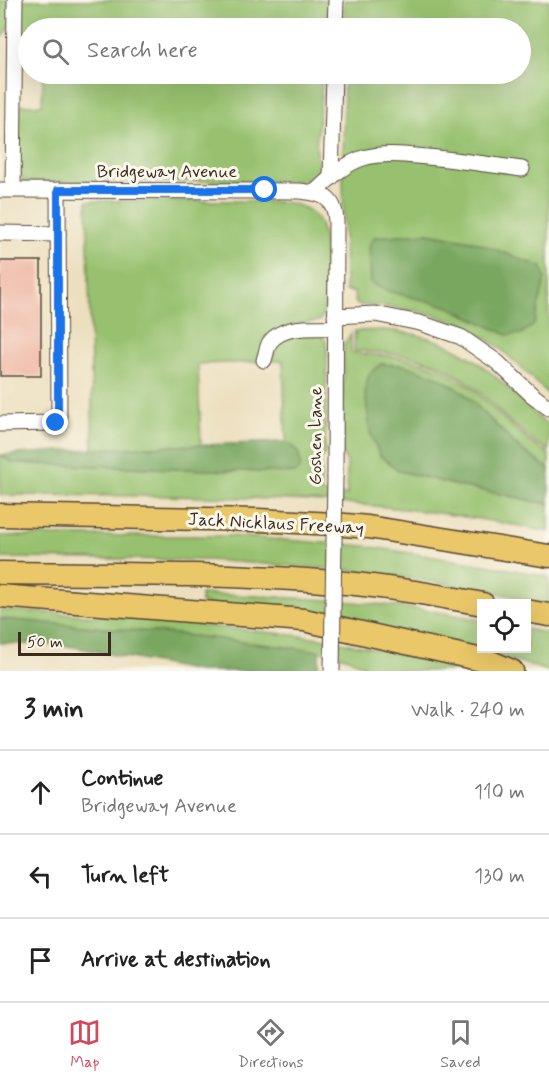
<!DOCTYPE html>
<html lang="en">
<head>
<meta charset="utf-8">
<style>
	:root { --surface:#fff; --page:#f6f6f6; --text:#222; --muted:#767676; --line:#e0e0e0; --accent:#d1495b }
	body { margin:0; font-family:Mynerve,sans-serif; background:var(--page); color:var(--text) }
	.controls { position:absolute; right:18px; bottom:18px; display:grid; overflow:hidden; border-radius:0px; box-shadow:0 6px 24px #0002 }
	.controls button { width:54px; height:54px; display:grid; place-items:center; padding:0; border:0; border-bottom:2px solid var(--line); background:var(--surface); color:var(--text); font:30px sans-serif }
	.scale { position:absolute; left:18px; bottom:15px; width:93px; box-sizing:border-box; padding-left:6px; border:3px solid #3b2a1e; border-top:0; font-size:16px; line-height:21px; white-space:nowrap; color:#3b2a1e; -webkit-text-stroke:4px #fbf7ec; paint-order:stroke }
	.stop { position:absolute; width:18px; height:18px; margin:-14px; border:4px solid #1a73e8; border-radius:50%; background:#fff }
	.stop.end { background:#1a73e8; border-color:#fff; box-shadow:0 2px 6px #0008 }
	.list { margin:0; padding:0; list-style:none }
	h2 { display:flex; justify-content:space-between; align-items:center; height:78px; margin:0; padding:0 24px; font-size:26px }
	h2 small { font-size:20px; font-weight:400; color:var(--muted) }
	.list li { display:grid; grid-template-columns:39px 1fr auto; gap:18px; align-items:center; box-sizing:border-box; height:84px; padding:0 24px; border-top:2px solid var(--line) }
	.list b { display:block; font-size:22px; white-space:nowrap }
	.list p { margin:0; font-size:20px; white-space:nowrap; color:var(--muted) }
	.list em { font-size:20px; font-style:normal; color:var(--muted) }
	.icon { flex:none; width:33px; height:33px; fill:none; stroke:currentColor; stroke-width:2; stroke-linecap:round; stroke-linejoin:round }
	.map { position:relative; flex:none; width:549px; height:671px; overflow:hidden }
	.search { position:absolute; background:var(--surface); box-shadow:0 6px 24px #0002; left:18px; right:18px; top:18px; height:66px; display:flex; align-items:center; gap:15px; box-sizing:border-box; padding:0 21px; border-radius:33px; color:var(--muted); font-size:22px }
	.sheet { height:330px; background:var(--surface) }
	nav { display:flex; justify-content:space-around; align-items:center; box-sizing:border-box; height:84px; border-top:2px solid var(--line); background:var(--surface); font-size:16px; color:var(--muted) }
	nav a { display:grid; justify-items:center; gap:3px }
	nav .on { color:var(--accent) }
	.map>svg:first-child { display:block }
</style>
</head>
<body>
<div class="map">
<svg width="549" height="671" viewBox="0 0 549 671">
	<rect width="100%" height="100%" fill="#fbf7ec"/>
	<filter id="ink" filterUnits="userSpaceOnUse"><feTurbulence type="fractalNoise" baseFrequency=".0167" numOctaves="2"/><feDisplacementMap in="SourceGraphic" scale="12" xChannelSelector="R" yChannelSelector="G"/><feConvolveMatrix kernelMatrix="1 2 1 2 8 2 1 2 1" color-interpolation-filters="sRGB"/></filter>
	<filter id="wash" filterUnits="userSpaceOnUse"><feTurbulence type="fractalNoise" baseFrequency=".008" numOctaves="4" result="noise"/><feDisplacementMap in="SourceGraphic" scale="24" xChannelSelector="R" yChannelSelector="G"/><feGaussianBlur stdDeviation="1.35" result="paint"/><feColorMatrix in="noise" values="0 0 0 0 0 0 0 0 0 0 0 0 0 0 0 0 0 1.4 0 .05"/><feComposite in="paint" operator="in"/></filter>
	<g filter="url(#wash)">
		<rect width="100%" height="100%" fill="#ecdfbe"/>
		<!-- green -->
		<g fill="#97c16e" stroke="#697646" stroke-width="1.5" fill-rule="evenodd">
			<path d="M 0,0 L 12,0 C 11,14 14,30 0,38 Z"/>
			<polygon points="20,0 329,0 327,28 28,28 28,67 18,66"/>
			<path d="M 344,0 L 549,0 L 549,395 C 532,379 516,361 498,347 C 459,315 407,306 358,305 L 355,302 L 354,292 L 345,291 L 343,180 L 344,74 L 520,74 L 520,28 L 344,28 ZM 428,233 L 476,242 L 507,335 L 447,306 L 375,237 Z"/>
			<polygon points="43,74 323,74 316,147 319,167 317,176 305,181 23,182 18,167 19,105 42,105"/>
			<path d="M 87,201 L 265,201 C 279,202 294,202 307,209 C 313,213 319,220 321,227 C 327,246 325,286 325,307 L 324,314 L 319,321 L 291,325 L 262,362 L 198,364 L 201,445 L 93,449 Z"/>
			<path d="M 383,330 C 411,332 438,338 463,353 C 492,369 516,397 540,419 L 549,425 L 549,451 C 533,441 518,430 505,417 C 496,408 488,399 479,391 C 441,358 402,352 354,351 L 355,331 Z"/>
			<path d="M 351,334 L 351,353 C 395,356 428,358 465,383 C 479,392 490,406 502,417 C 516,431 532,444 549,454 L 549,469 L 518,447 L 463,392 L 380,456 L 400,471 L 455,485 L 549,504 L 549,532 C 369,493 183,496 0,495 L 0,455 L 14,463 L 294,473 L 297,450 L 286,442 L 283,361 L 271,361 C 277,332 297,335 322,335 L 325,340 L 327,349 L 325,454 L 321,459 L 321,493 L 347,495 L 347,461 L 342,456 L 344,344 Z"/>
			<polygon points="0,536 229,536 365,546 510,569 549,577 549,605 487,590 359,571 209,560 0,558"/>
			<path d="M 201,594 C 295,597 390,601 481,620 L 482,648 L 526,648 L 527,629 L 549,634 L 549,671 L 468,647 L 201,603 Z"/>
			<polygon points="0,610 137,618 319,638 448,663 471,671 363,671 363,665 346,657 319,651 176,634 0,619"/>
		</g>
		<!-- forest -->
		<g fill="#79a761" stroke="#5a6840" stroke-width="1.5">
			<polygon points="428,233 476,242 542,267 545,279 534,325 521,334 507,335 447,306 387,291 371,283 369,245 375,237"/>
			<polygon points="381,364 404,365 440,378 463,392 518,447 549,469 549,504 455,485 400,471 380,456 370,432 365,392 369,374"/>
			<path d="M 286,442 C 298,451 302,454 300,469 L 294,473 L 13,463 L 1,455 L 93,449 Z"/>
			<polygon points="0,619 176,634 319,651 319,671 198,671 68,646 0,643"/>
		</g>
		<g id="blocks">
			<!-- building -->
			<rect fill="#efb3a0" x="0" y="261" width="41" height="115"/>
		</g>
	</g>
	<g filter="url(#ink)">
		<use href="#blocks" fill-opacity="0" stroke="#564536" stroke-width="1.5"/>
		<g fill="none" stroke-linecap="round" stroke-linejoin="round">
			<!-- minor casing -->
			<g stroke="#564536" stroke-width="17">
				<g id="minor">
					<polyline points="335,28 336,0"/>
					<polyline points="331,178 334,74"/>
					<path d="M 0,190 L 300,191 C 322,193 335,197 336,221 L 335,477"/>
					<polyline points="13,190 15,0"/>
					<path d="M 314,193 C 328,180 344,164 363,158 C 383,152 406,155 427,157 C 459,160 491,165 522,169"/>
					<polyline points="0,233 58,234"/>
					<polyline points="335,316 375,314 420,323 461,337 497,362 531,394 549,408"/>
					<path d="M 264,360 C 266,355 267,346 270,342 C 284,324 315,328 335,328"/>
					<polyline points="0,424 55,423 59,420 58,190"/>
				</g>
			</g>
			<!-- highway casing -->
			<g stroke="#564536" stroke-width="25">
				<g id="highway">
					<polyline points="0,515 258,520 334,524 368,527 549,556"/>
					<path d="M 0,573 C 111,574 223,573 334,582 C 384,586 434,595 483,604"/>
					<polyline points="0,596 304,620 491,662 512,671"/>
					<polyline points="526,611 549,615"/>
				</g>
			</g>
			<!-- minor -->
			<use href="#minor" stroke="#fff" stroke-width="15"/>
			<!-- highway -->
			<use href="#highway" stroke="#eac769" stroke-width="22"/>
			<!-- minor-bridge casing -->
			<g stroke="#564536" stroke-width="17" stroke-linecap="butt">
				<polyline id="minor-bridge" points="332,671 335,477"/>
			</g>
			<!-- minor-bridge -->
			<use href="#minor-bridge" stroke="#fff" stroke-width="15"/>
		</g>
	</g>
	<g fill="none" stroke-linecap="round" stroke-linejoin="round" filter="url(#ink)">
		<!-- route -->
		<polyline stroke="#1a73e8" stroke-width="8" points="56,423 58,420 58,190 265,190"/>
	</g>
	<g text-anchor="middle" stroke-width="6" stroke-linejoin="round" paint-order="stroke">
		<!-- street labels -->
		<g font-size="18" fill="#3b2a1e" stroke="#fbf7ec">
			<text x="167" y="177">Bridgeway Avenue</text>
			<text transform="translate(315 436) rotate(-90)" y="6">Goshen Lane</text>
			<text transform="translate(276 523) rotate(3)" y="6">Jack Nicklaus Freeway</text>
		</g>
	</g>
</svg>
<div class="controls">
<button><svg class="icon" aria-label="locate" viewBox="0 0 24 24"><circle cx="12" cy="12" r="6"/><path d="M12 2v4M12 18v4M2 12h4M18 12h4"/></svg></button>
</div>
<div class="scale">50 m</div>
<div class="stop" style="left:265px;top:190px"></div>
<div class="stop end" style="left:56px;top:423px"></div>
<div class="search"><svg class="icon" aria-label="search" viewBox="0 0 24 24"><circle cx="10" cy="10" r="6"/><path d="M15 15l6 6"/></svg>Search here</div>
</div>
<section class="sheet">
<h2>3 min<small>Walk · 240 m</small></h2>
<ul class="list">
<li><svg class="icon" aria-label="ahead" viewBox="0 0 24 24"><path d="M12 20V5M6 11l6-6 6 6"/></svg><div><b>Continue</b><p>Bridgeway Avenue</p></div><em>110 m</em></li>
<li><svg class="icon" aria-label="left" viewBox="0 0 24 24"><path d="M17 20v-9H6M10 6l-5 5 5 5"/></svg><div><b>Turn left</b></div><em>130 m</em></li>
<li><svg class="icon" aria-label="arrive" viewBox="0 0 24 24"><path d="M6 21V4h12l-3 4 3 4H6"/></svg><div><b>Arrive at destination</b></div></li>
</ul>
</section>
<nav>
<a class="on"><svg class="icon" aria-label="map" viewBox="0 0 24 24"><path d="M3 6l6-2 6 2 6-2v14l-6 2-6-2-6 2zM9 4v14M15 6v14"/></svg>Map</a>
<a><svg class="icon" aria-label="directions" viewBox="0 0 24 24"><path d="M12 3l9 9-9 9-9-9zM9 14v-3h6M13 9l2 2-2 2"/></svg>Directions</a>
<a><svg class="icon" aria-label="saved" viewBox="0 0 24 24"><path d="M7 4h10v16l-5-4-5 4z"/></svg>Saved</a>
</nav>
</body>
</html>
